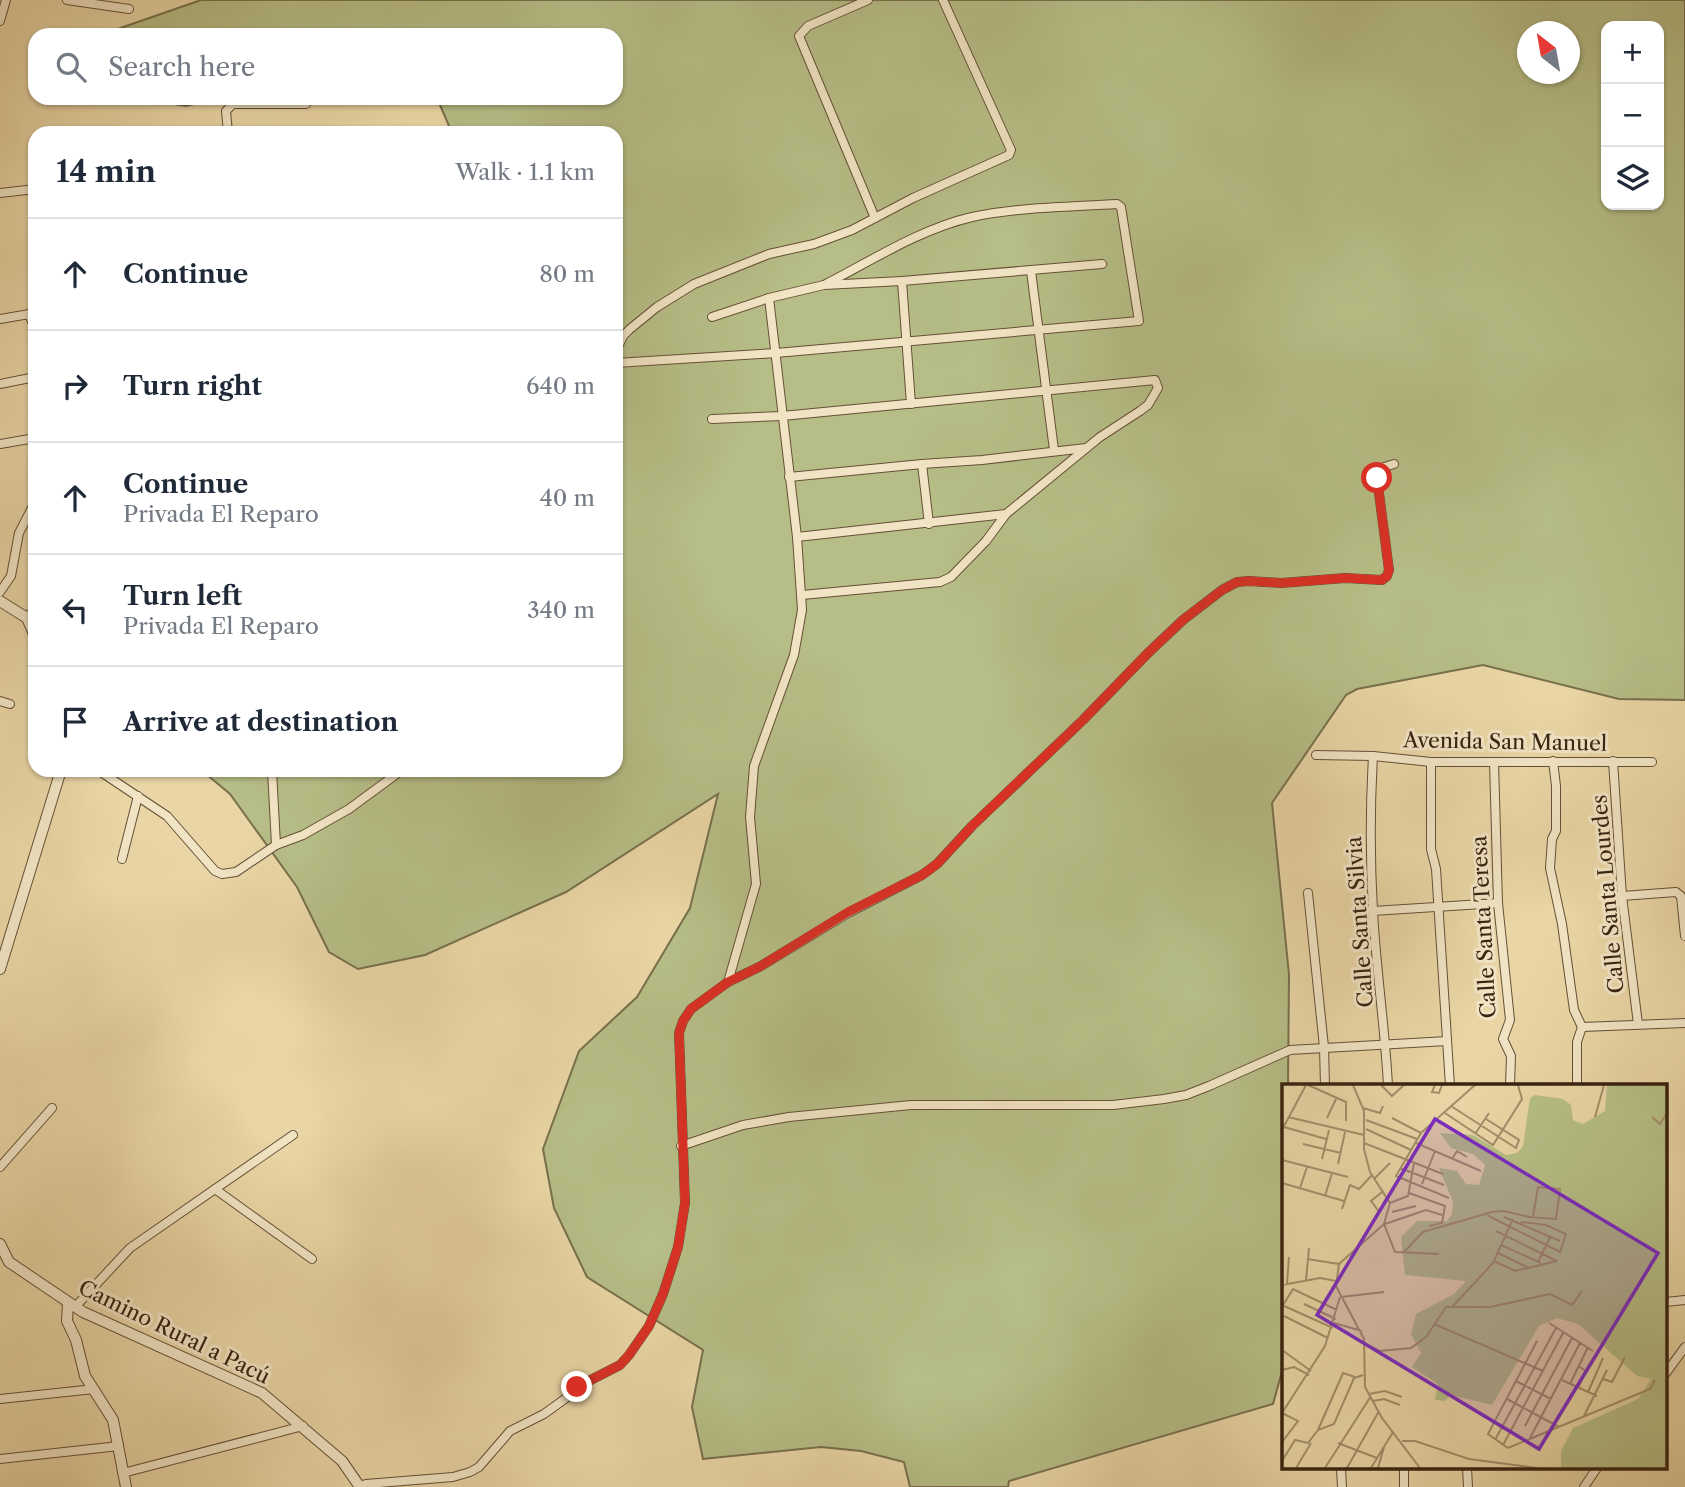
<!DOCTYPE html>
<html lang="en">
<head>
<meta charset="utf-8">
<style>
	:root { --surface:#fff; --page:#f2f2f3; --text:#1f2937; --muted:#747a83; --line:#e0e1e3 }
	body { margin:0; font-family:"Libre Caslon Text",serif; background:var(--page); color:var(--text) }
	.controls { position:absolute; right:21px; top:21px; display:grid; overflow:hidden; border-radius:14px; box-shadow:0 2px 5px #0004 }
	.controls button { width:63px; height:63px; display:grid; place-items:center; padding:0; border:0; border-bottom:2px solid var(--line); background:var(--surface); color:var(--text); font:35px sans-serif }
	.compass { position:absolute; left:1517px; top:21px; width:63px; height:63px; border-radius:50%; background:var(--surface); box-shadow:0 2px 5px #0004; rotate:329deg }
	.stop { position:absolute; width:21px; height:21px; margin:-16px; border:5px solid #d93025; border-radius:50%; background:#fff }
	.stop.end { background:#d93025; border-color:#fff; box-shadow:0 2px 7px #0008 }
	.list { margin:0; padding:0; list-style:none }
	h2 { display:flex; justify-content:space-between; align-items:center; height:91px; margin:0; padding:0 28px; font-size:30px }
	h2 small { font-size:23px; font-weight:400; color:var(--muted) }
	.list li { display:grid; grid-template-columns:46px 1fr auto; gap:21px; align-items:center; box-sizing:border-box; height:112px; padding:0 28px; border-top:2px solid var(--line) }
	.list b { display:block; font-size:26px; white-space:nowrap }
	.list p { margin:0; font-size:23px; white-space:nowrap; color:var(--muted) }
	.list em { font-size:23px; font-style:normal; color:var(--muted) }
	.icon { flex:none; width:38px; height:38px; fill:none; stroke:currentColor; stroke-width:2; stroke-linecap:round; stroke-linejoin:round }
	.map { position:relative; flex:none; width:1685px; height:1487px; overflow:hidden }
	.search { position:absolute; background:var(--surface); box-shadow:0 2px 5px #0004; left:28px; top:28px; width:595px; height:77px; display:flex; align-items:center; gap:18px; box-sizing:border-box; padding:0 24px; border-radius:21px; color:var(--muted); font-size:26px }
	.panel { position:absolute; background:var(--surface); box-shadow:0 2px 5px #0004; left:28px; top:126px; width:595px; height:651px; border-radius:21px }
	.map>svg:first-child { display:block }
</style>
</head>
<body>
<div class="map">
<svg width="1685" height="1487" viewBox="0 0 1685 1487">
	<rect width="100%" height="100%" fill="#e9d5a5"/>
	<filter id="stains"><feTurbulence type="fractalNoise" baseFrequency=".00286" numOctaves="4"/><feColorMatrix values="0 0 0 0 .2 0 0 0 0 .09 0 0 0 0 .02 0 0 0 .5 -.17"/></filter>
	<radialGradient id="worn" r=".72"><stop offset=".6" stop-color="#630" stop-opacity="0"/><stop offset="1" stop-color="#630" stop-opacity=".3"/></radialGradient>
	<!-- green -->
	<g fill="#b6bd86" stroke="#78704c" stroke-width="2" fill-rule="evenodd">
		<path d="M 201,0 L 1685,0 L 1685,700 L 1619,699 L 1483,665 L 1357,689 L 1346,695 L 1272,803 L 1289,975 L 1288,1086 L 1284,1086 L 1284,1364 L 1273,1404 L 1009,1481 L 1008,1487 L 910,1487 L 904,1462 L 861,1451 L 821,1447 L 703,1459 L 692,1407 L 703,1350 L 587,1277 L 554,1208 L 543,1149 L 579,1051 L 637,997 L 690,908 L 718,794 L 566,892 L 425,955 L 358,969 L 329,952 L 297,887 L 230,794 L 206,774 L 207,770 L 616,770 L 616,133 L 452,133 L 437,98 L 616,98 L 616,35 L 104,35 L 109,32 ZM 1606,26 L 1659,26 L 1659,205 L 1606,205 ZM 1528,32 L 1570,32 L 1570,74 L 1528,74 Z"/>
		<polygon points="137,98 218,98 186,106"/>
	</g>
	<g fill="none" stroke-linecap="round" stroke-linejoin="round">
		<!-- minor casing -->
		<g stroke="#655036" stroke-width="10">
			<g id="minor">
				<polyline points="67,0 129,9"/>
				<polyline points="868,0 808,26 799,36 875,218"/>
				<polyline points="0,21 6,0"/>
				<polyline points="228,133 226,111 233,104 306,104"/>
				<polyline points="0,193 35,189"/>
				<polyline points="1031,271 1054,450"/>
				<polyline points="902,281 911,404"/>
				<polyline points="29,314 35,329"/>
				<polyline points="712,317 769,298 824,285 902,281 1102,264"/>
				<polyline points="0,319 35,313"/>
				<polyline points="616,351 623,336 630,329 657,307 694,284 769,254 814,244 852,230 913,198 1009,155 1011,150 943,0"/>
				<path d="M 616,363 L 776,353 L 1139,321 L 1121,207 L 1117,204 C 1069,207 1019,207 972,217 C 920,229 871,261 824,285"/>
				<polyline points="0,384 35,377"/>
				<polyline points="712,419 782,416 1155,380 1158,388 1148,405 1140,411 1100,437 1006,514 986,541 951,577 940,582 802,595"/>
				<polyline points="0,444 35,438"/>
				<polyline points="922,464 929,524"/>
				<polyline points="789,477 922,464 982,460 1086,448"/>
				<polyline points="797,537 1006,514"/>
				<polyline points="0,592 11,576 19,533 35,502"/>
				<polyline points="27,618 35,608"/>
				<polyline points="0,701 10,704"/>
				<polyline points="1316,755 1373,756 1431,762 1652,762"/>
				<path d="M 1373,756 C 1370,808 1370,859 1373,911 C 1376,969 1385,1027 1388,1086"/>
				<polyline points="1553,761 1556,786 1556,831 1552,839 1550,868 1562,924 1574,1010 1582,1027 1577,1042 1577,1086"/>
				<polyline points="1613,761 1622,896 1638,1024"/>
				<polyline points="1431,762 1431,849 1436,869 1450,1086"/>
				<polyline points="1494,762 1498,903 1510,1020 1503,1039 1511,1056 1510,1086"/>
				<polyline points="98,770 167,816 215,871 222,874 236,872 276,845 303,835 349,809 402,770"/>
				<polyline points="272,770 276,845"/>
				<polyline points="122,859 138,796"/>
				<polyline points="1308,893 1324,1047 1325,1086"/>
				<polyline points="1622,896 1676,892 1681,896 1685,936"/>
				<polyline points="1373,911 1498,903"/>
				<polyline points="728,982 756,884 750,817 754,766 794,655 802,610 797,537 769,298"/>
				<polyline points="1582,1027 1685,1023"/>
				<polyline points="681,1146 743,1125 789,1117 911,1105 1113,1105 1164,1099 1186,1095 1209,1086 1290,1050 1447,1041"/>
				<polyline points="0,1167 52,1108"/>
				<polyline points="215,1189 312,1259"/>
				<polyline points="1666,1302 1685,1300"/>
				<polyline points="75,1307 130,1248 293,1135"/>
				<polyline points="1666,1373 1685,1347"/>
				<polyline points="0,1399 94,1389"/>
				<polyline points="0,1459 119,1446"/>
				<polyline points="1341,1468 1342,1487"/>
				<polyline points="1404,1468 1404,1487"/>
				<polyline points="1467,1468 1468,1487"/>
				<polyline points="123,1473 303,1426"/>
				<polyline points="360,1486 366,1484 453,1477 470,1472 479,1467 510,1431 544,1414 573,1393 577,1387 620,1365 629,1355 649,1326 663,1294 678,1247 685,1203 679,1033 683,1021 691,1009 728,982 761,966 848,913 922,875 937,864 972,826 1083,720 1148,653 1183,620 1222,590 1237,582 1249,581 1281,583 1345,578 1382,580 1387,576 1389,570 1377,478 1381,468 1394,464"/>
				<polyline points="1584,1487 1597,1468"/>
			</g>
		</g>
		<!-- tertiary casing -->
		<g stroke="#655036" stroke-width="12">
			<g id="tertiary">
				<polyline points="0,601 27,618 35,636"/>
				<polyline points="0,969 61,770"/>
				<polyline points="0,1244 9,1262 83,1312 262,1393 342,1461 360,1487"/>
				<polyline points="68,1302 67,1321 76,1340 85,1376 113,1420 126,1487"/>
			</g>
		</g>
		<!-- minor -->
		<use href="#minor" stroke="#f1e4c4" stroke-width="8"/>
		<!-- tertiary -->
		<use href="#tertiary" stroke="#f1e4c4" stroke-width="10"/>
	</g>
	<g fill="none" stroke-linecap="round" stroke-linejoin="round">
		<!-- route -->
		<polyline stroke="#d93025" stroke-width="9" points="577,1387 620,1365 629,1355 649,1326 663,1294 678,1247 685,1203 679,1033 683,1021 691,1009 728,982 761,966 848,912 922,875 937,864 972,826 1083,720 1148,653 1183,620 1222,590 1237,582 1249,581 1282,583 1345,578 1382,580 1387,576 1389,570 1377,478"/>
	</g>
	<g text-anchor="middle" stroke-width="6" stroke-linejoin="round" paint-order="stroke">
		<!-- street labels -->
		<g font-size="21" fill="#392311" stroke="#f1e4c4">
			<text transform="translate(1505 742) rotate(1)" y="7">Avenida San Manuel</text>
			<text transform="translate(1608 894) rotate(-95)" y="7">Calle Santa Lourdes</text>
			<text transform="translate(1360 922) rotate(-94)" y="7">Calle Santa Silvia</text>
			<text transform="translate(1484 927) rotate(-93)" y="7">Calle Santa Teresa</text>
			<text transform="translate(174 1332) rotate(26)" y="7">Camino Rural a Pacú</text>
		</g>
	</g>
	<!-- overview -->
	<g transform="translate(1282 1084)">
		<rect width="385" height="385" fill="#e9d5a5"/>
		<path d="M 325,1 L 385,1 L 385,384 L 279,384 L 279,367 L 291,344 L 356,315 L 369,295 L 355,292 L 296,240 L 275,234 L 257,242 L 210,321 L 169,311 L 163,317 L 153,316 L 156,300 L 130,283 L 139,269 L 129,250 L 134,230 L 172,210 L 184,197 L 123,191 L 119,153 L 135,137 L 165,137 L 170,130 L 171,118 L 157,84 L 175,87 L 184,100 L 197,101 L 203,81 L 191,70 L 169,64 L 158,49 L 191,51 L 224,71 L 235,69 L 241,62 L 248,14 L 253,11 L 281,15 L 289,21 L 291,36 L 301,40 L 323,27 Z" fill="#b6bd86"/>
		<path fill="none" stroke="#a38e6a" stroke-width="2" d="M 26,1 L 64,18 L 64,37M 71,1 L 82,27 L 82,65 L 88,88 L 108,119 L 102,140 L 57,180 L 54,202 L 82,255 L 83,303 L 100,334 L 138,384M 99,1 L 110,12 L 122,1M 153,1 L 150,8 L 157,9 L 160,1M 169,22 L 234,64 L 237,56 L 204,35M 81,24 L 98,29 L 101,22M 163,29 L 211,61 L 240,15 L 236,1M 6,33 L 82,51M 313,33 L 322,1M 370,33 L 378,40 L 385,29M 45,34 L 54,15M 110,34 L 139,49M 84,36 L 135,55M 2,43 L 44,55M 84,45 L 129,66M 0,46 L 24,1M 193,50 L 207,29M 82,59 L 161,90M 134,59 L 199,87M 21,60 L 59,69M 40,75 L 47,46M 170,75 L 175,67 L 185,73M 0,76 L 66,93M 56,80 L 63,48M 118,84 L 162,101M 92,95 L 108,79M 0,99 L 62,117M 140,100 L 153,67M 18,104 L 25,83M 127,109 L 163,122 L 160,139 L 147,142M 43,112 L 50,89M 167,114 L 114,92 L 139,49 L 193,1M 108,119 L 126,112 L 132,79M 60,125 L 68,101 L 77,105 L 90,91M 110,128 L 134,122M 98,129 L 89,117 L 100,108M 205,131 L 278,168 L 284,150 L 264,141 L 239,138M 222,133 L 278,157M 102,140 L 113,168 L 157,170M 103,140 L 144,126 L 160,131M 214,147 L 275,177M 219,161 L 259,179M 122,168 L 141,148 L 210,128 L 222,127 L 247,133 L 274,135 L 278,105 L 256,103 L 251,133M 216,169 L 245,183M 25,175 L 57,180M 212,177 L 233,187 L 275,177M 256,178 L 268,153M 24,196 L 27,164M 5,200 L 7,173M 0,201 L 38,194 L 54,197M 59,213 L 102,208M 22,220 L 54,235M 0,221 L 51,244M 171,222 L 211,179 L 231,135M 0,223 L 11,205 L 55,226M 2,232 L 46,254M 52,239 L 80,247M 267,239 L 311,267M 152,240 L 261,287M 83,260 L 98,267 L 129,264 L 144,253 L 164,223 L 208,223 L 268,210 L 290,221 L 300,207M 0,266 L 29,287M 0,286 L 12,283 L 27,291M 321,295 L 330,298 L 343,273M 280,296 L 315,312M 234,297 L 269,315M 288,300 L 306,263M 296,304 L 304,287 L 296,282M 306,308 L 321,274M 87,310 L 103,307 L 120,313M 225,315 L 277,343M 91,317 L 102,315 L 118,321M 302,332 L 325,286M 243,342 L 290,254M 36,346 L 61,289 L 73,293M 248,354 L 298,259M 213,356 L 274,244M 120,357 L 133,357 L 187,375 L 255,384M 0,358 L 16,337 L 0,329 L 43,262 L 58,213M 56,359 L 95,374M 221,361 L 281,249M 226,364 L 368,305 L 373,296M 226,364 L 206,350 L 255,257M 0,377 L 13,356 L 26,359 L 36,346 L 52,340 L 72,294 L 81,291M 14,384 L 29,359M 43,384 L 89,312M 65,384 L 97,327M 89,384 L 111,348M 96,384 L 102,363"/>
		<path fill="#7b2cbf" fill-opacity="0.15" stroke="#7b2cbf" stroke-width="3.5" d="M 153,35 L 376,169 L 257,365 L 35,231 Z"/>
		<rect width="385" height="385" fill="none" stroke="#392311" stroke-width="3.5"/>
	</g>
	<rect width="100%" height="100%" filter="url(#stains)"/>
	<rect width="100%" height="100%" fill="url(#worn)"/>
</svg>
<div class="controls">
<button>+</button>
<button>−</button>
<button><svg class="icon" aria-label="layers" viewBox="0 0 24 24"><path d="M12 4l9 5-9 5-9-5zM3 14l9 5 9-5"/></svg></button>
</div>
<svg class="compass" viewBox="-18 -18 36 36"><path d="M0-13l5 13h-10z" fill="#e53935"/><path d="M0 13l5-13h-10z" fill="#747a83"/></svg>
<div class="stop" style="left:1377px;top:478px"></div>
<div class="stop end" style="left:577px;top:1387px"></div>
<div class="search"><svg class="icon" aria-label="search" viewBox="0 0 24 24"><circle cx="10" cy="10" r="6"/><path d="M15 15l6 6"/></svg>Search here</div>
<section class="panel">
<h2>14 min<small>Walk · 1.1 km</small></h2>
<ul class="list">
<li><svg class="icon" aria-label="ahead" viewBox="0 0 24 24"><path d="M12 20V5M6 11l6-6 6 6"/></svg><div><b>Continue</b></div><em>80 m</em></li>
<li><svg class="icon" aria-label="right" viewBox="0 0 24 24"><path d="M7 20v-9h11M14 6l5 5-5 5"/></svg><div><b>Turn right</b></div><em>640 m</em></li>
<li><svg class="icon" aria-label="ahead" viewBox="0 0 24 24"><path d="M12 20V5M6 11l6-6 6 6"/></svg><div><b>Continue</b><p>Privada El Reparo</p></div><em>40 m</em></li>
<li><svg class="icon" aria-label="left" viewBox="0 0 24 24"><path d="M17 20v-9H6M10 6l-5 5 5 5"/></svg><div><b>Turn left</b><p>Privada El Reparo</p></div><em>340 m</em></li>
<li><svg class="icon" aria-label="arrive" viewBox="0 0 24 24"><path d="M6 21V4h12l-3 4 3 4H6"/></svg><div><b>Arrive at destination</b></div></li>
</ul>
</section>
</div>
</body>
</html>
